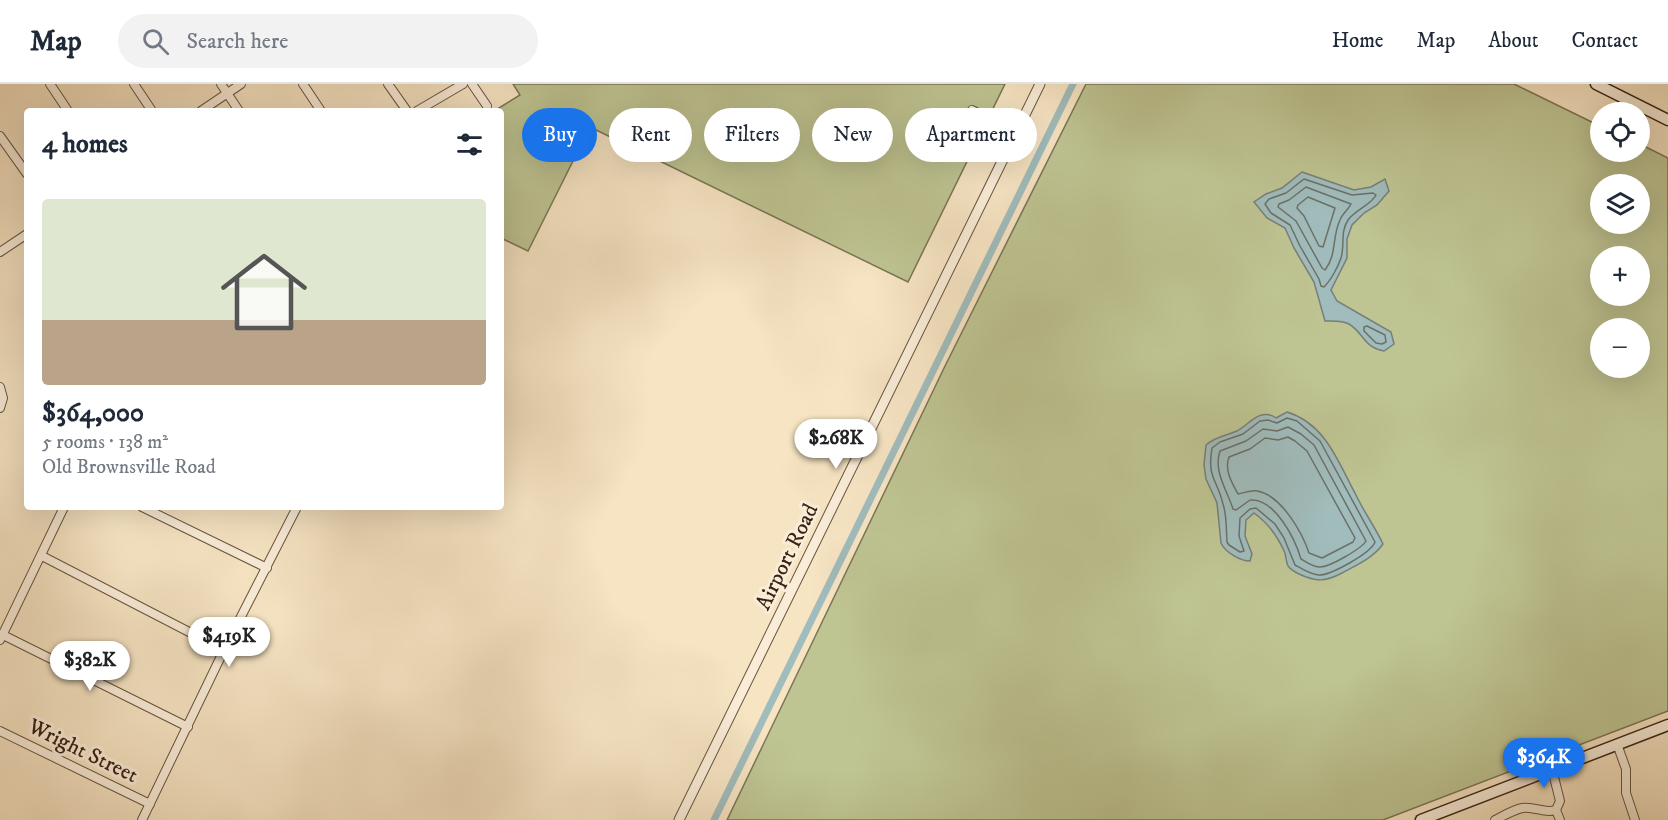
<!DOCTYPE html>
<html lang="en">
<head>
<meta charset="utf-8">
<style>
  :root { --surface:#fff; --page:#f2f2f3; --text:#1f2937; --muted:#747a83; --line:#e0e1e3; --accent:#1a73e8 }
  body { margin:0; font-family:"IM FELL DW Pica",serif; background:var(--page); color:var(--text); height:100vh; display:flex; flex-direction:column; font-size:22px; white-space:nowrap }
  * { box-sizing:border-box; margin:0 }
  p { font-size:20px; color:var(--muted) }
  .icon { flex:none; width:33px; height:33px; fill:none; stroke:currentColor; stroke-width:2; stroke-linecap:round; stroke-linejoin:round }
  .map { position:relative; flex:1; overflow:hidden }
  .drawer { position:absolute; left:24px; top:24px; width:480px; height:402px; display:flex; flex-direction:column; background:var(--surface); border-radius:6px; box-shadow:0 6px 24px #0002 }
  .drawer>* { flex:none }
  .top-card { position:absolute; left:522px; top:24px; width:570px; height:54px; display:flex; gap:12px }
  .buttons { position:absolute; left:1590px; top:18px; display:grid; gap:12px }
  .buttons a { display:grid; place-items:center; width:60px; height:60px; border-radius:50%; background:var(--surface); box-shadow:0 6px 24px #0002; font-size:30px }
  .price { position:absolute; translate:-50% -51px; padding:0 14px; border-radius:21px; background:#fff; color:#222; font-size:20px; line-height:39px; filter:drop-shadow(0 2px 3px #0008) }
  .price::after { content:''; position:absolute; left:50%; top:36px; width:18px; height:14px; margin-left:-9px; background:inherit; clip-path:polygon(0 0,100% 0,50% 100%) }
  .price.active { background:var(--accent); color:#fff }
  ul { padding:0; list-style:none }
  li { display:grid; align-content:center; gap:12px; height:318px; padding:0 18px }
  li+li { border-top:2px solid var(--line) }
  li span { display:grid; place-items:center; height:186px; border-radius:6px; color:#555 }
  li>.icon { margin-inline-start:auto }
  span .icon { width:108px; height:108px; fill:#fffc; stroke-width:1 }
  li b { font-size:26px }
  h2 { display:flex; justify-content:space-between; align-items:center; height:72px; padding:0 18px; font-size:26px }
  .pill { padding:0 21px; border-radius:27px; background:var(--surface); box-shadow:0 6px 24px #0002; font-size:21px; line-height:54px }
  .pill.active { background:var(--accent); color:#fff }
  header { display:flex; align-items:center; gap:36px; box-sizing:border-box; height:84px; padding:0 30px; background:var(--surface); border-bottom:2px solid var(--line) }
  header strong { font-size:28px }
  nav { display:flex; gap:33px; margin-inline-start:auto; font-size:21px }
  .search { width:420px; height:54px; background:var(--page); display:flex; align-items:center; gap:15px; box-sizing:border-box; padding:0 21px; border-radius:33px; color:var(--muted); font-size:22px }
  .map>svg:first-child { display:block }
  .green { fill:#bec492; stroke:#7b7454; stroke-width:1.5; fill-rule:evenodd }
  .water { fill:#a0bcbc; stroke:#767f79; stroke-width:1.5 }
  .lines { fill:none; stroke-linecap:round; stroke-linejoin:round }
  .shore { stroke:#6c7068; stroke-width:1.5 }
  .canal { stroke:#a0bcbc; stroke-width:7 }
  .minor-casing { stroke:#685340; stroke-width:10 }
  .tertiary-casing { stroke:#685340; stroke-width:11 }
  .secondary-casing { stroke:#382315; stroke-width:13 }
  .minor { stroke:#f9edd8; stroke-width:8 }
  .tertiary { stroke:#f9edd8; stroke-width:9 }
  .secondary { stroke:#f9edd8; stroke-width:10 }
  .labels { text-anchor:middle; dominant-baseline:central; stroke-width:6; stroke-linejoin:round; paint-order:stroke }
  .street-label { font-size:22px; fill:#382315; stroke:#f9edd8 }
</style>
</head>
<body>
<header>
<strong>Map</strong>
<div class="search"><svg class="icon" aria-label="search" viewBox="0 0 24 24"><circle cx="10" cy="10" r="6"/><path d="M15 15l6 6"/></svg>Search here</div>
<nav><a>Home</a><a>Map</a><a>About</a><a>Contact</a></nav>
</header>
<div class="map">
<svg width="1668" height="736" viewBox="0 0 1668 736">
  <rect width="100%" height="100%" fill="#f6e4c3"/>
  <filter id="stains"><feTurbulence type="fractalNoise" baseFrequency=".00333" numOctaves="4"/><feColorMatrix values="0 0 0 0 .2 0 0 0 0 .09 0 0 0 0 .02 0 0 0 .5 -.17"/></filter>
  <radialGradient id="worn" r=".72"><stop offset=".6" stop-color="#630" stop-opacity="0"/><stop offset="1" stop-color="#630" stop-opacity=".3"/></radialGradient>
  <g class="green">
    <path d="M513 0H1005L908 198 590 43 528 167 501 154V27H494L520 11Z"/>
    <path d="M1086 0H1514L1600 42V68H1640V60L1668 74V627L1383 736H727L945 282ZM1600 100H1640V140H1600ZM1600 172H1640V212H1600ZM1600 244H1640V284H1600Z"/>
  </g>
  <g class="water">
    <path d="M1302 88 1354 106 1371 103 1385 95 1389 107 1377 121 1364 129 1352 141 1347 155V174L1331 206 1337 217 1391 248 1394 260 1384 267C1363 263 1364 249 1349 240 1342 236 1332 237 1325 237L1314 198 1294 164 1285 144 1267 134 1254 118 1266 110 1282 104Z"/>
    <path d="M1287 328C1326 340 1338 378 1356 411 1364 428 1375 443 1383 460 1373 474 1357 481 1342 489 1325 498 1316 498 1299 490 1295 488 1291 486 1288 482 1286 478 1286 473 1285 469 1278 453 1268 439 1254 429L1246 436 1245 452 1252 470 1250 477C1240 477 1225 468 1221 459L1217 419 1206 395 1204 381 1206 361C1216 352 1226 352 1237 347 1250 340 1260 323 1276 334Z"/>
  </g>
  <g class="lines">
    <g class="shore">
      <path d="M1304 95 1352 111 1373 109 1376 111C1371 121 1355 126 1348 136 1340 148 1345 161 1341 174 1338 183 1331 196 1324 203L1321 202 1319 195 1300 162 1290 141 1271 129 1265 120 1269 115 1286 109Z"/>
      <path d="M1306 103 1351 120C1348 126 1342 130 1340 136 1332 152 1337 171 1325 186L1322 184 1296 137 1278 123 1279 120 1289 116Z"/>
      <path d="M1308 113 1335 124 1323 163 1319 162 1304 132 1297 124 1298 121Z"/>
      <path d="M1364 243 1367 242 1385 251 1386 258 1382 260 1376 259 1364 247Z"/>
      <path d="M1287 334 1297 337 1320 357 1375 458C1371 469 1330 492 1318 491 1310 490 1302 485 1295 481L1284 454 1275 440 1256 424 1250 425 1240 434 1239 452 1244 467 1240 468 1229 461 1227 458C1226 445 1227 432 1223 420 1217 395 1207 394 1212 364L1220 358 1243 350 1260 337 1268 336 1277 339Z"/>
      <path d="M1288 343 1301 350 1314 361 1366 457C1362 464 1329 484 1319 483 1313 483 1306 478 1301 475 1295 455 1275 414 1250 416L1236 426 1233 425C1227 406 1213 387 1220 367L1246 357 1263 345 1277 347Z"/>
      <path d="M1288 353 1295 357 1307 367 1355 454 1353 458 1322 474 1309 469C1302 448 1281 411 1257 407 1251 406 1244 409 1238 410 1232 399 1224 386 1229 373L1250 365 1265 354 1278 356Z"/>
    </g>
    <path class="canal" d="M714 736 1073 0"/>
    <defs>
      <g id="minor">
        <path d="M50 0 68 27"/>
        <path d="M134 0 152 27"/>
        <path d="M221 0 239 27"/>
        <path d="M303 0 321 27"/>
        <path d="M388 0 407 27"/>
        <path d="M472 0 487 22"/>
        <path d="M201 27 241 0"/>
        <path d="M417 27 463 0"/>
        <path d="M0 52 27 90"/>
        <path d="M1008 66 963 44 972 26 1017 48"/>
        <path d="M0 168 27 150"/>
        <path d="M0 303 3 314 0 324"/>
        <path d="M142 423 267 484"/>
        <path d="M42 472 224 566"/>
        <path d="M3 551 188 643"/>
        <path d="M0 556 64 423"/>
        <path d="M0 647 150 720"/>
        <path d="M1617 660 1626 685V709L1635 736"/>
        <path d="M1552 685 1560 717 1556 726 1560 736"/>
        <path d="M142 736 224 566 297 423"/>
        <path d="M1495 736C1503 732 1513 726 1522 724 1535 722 1544 730 1556 726"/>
      </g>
      <path id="tertiary" d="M679 736 1040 0"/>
      <g id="secondary">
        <path d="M1596 0 1668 36"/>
        <path d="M1421 736 1668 641"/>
      </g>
    </defs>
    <use href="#minor" class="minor-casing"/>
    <use href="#tertiary" class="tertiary-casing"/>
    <use href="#secondary" class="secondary-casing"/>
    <use href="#minor" class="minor"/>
    <use href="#tertiary" class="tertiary"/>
    <use href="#secondary" class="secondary"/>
  </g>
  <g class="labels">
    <g class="street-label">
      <text transform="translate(787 473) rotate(-64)">Airport Road</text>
      <text transform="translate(83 667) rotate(26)">Wright Street</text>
    </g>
  </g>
  <rect width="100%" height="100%" filter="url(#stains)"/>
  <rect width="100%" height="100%" fill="url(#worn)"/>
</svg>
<div class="buttons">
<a><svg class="icon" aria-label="locate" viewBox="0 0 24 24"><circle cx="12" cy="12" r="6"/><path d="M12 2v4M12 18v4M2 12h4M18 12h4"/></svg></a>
<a><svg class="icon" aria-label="layers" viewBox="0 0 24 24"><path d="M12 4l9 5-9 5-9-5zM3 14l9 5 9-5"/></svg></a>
<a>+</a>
<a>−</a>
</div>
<b class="price" style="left:836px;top:386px">$268K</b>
<b class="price" style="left:229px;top:584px">$419K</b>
<b class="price" style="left:90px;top:608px">$382K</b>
<b class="price active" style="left:1544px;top:705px">$364K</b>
<div class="top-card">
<a class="pill active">Buy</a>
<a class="pill">Rent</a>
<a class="pill">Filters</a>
<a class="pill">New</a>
<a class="pill">Apartment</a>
</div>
<section class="drawer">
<h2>4 homes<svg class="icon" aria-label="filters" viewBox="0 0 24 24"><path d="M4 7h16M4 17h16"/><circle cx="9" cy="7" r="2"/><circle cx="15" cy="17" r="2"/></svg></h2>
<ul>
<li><span style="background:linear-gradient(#dfe7d0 65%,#b9a48a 0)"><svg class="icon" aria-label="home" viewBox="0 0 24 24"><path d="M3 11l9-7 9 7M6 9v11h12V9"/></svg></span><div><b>$364,000</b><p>5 rooms · 138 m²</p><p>Old Brownsville Road</p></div></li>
</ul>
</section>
</div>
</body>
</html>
